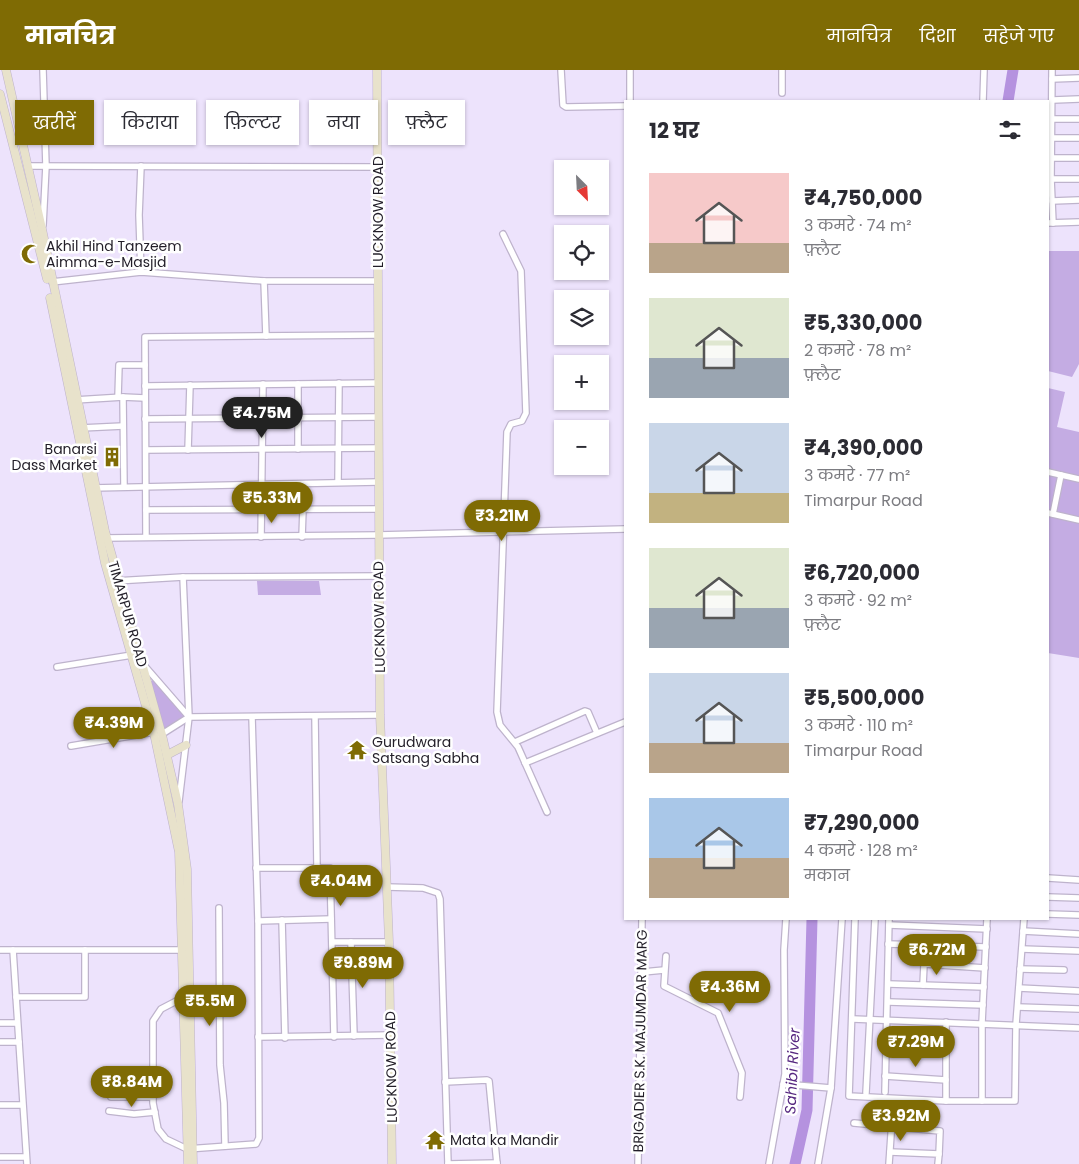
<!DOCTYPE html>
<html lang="hi">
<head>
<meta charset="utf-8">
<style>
  :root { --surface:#fff; --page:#f7f7f7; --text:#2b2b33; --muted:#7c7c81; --accent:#7f6b04 }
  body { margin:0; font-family:Poppins,"Noto Sans Devanagari",sans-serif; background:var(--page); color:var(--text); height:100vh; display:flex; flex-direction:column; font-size:19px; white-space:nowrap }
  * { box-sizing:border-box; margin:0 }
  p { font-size:16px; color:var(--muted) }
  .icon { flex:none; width:28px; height:28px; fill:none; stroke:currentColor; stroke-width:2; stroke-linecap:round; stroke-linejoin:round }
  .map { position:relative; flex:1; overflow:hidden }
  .sheet { position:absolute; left:624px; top:30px; width:425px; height:820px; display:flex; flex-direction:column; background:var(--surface); border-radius:0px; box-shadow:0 1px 4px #0004 }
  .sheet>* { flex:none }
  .top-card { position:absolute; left:15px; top:30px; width:475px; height:45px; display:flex; gap:10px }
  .needle { width:32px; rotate:156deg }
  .fabs { position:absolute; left:554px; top:90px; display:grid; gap:10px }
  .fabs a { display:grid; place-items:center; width:55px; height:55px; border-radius:0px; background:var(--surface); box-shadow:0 1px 4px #0004; font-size:25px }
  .price { position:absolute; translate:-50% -42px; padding:0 11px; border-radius:18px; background:var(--accent); color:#fff; font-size:16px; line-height:32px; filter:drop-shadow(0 1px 2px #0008) }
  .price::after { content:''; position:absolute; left:50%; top:30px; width:15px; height:11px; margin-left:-8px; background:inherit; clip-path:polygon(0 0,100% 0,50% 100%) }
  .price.active { background:#222; color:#fff }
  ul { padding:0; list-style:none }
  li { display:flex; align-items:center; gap:15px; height:125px; padding:0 25px }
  li span { display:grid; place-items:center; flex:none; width:140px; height:100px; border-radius:0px; color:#555 }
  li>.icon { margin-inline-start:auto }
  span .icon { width:60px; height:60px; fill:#fffc; stroke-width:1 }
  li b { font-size:21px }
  h2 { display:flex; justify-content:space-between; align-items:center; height:60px; padding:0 25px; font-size:21px }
  .chip { padding:0 18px; border-radius:0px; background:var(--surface); box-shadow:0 1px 4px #0004; font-size:18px; line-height:45px }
  .chip.active { background:var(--accent); color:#fff }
  header { display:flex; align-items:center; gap:30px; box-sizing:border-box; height:70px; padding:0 25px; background:var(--accent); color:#fff }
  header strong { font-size:24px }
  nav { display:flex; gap:28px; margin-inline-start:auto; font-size:18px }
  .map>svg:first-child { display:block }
  .green { fill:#c4ace3 }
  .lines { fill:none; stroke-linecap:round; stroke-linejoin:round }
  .river { stroke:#b592df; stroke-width:11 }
  .street-casing { stroke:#beb3cc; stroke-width:8 }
  .secondary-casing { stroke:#beb3cc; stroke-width:9 }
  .street { stroke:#fff; stroke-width:5.5 }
  .secondary { stroke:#e8e2cb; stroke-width:8 }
  .labels { text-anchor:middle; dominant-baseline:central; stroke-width:5; stroke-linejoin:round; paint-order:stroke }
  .street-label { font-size:14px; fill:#221e28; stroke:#fff }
  .poi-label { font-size:14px; fill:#221e28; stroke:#fff; text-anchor:start }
  .water-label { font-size:15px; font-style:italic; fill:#572881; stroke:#fff }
</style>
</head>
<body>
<header>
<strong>मानचित्र</strong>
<nav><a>मानचित्र</a><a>दिशा</a><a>सहेजे गए</a></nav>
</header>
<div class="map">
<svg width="1079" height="1094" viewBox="0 0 1079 1094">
  <rect width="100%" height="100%" fill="#ede3fc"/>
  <g class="green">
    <path d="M1048 181H1079V294L1072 307 1048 301Z"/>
    <path d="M1048 318 1065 322 1057 357 1079 362V588L1048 583Z"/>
    <path d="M257 511H319L321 525H258Z"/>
    <path d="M154 610 185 646 164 659 151 611Z"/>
  </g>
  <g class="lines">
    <g class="river">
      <path d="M1008 31 1013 0"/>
      <path d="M795 1094 807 1040 812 849"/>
    </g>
    <defs>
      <g id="street">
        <path d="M561 0 563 35 566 37 625 36"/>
        <path d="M630 0V31"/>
        <path d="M782 0V23"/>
        <path d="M1052 0 1051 109 1053 153"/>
        <path d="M1052 9 1079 8"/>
        <path d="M1053 30 1079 29"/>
        <path d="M983 31 984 0"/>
        <path d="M1052 49H1079"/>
        <path d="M1051 68H1079"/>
        <path d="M1051 88H1079"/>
        <path d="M28 96 378 97"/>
        <path d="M141 96 139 145 141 202"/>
        <path d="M1051 109H1079"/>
        <path d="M1052 131 1079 130"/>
        <path d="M1048 153 1079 152"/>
        <path d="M43 155 46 96 43 0"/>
        <path d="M503 164 521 201 526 343 522 351 511 354 507 362 497 642 500 655 518 677 547 742"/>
        <path d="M264 211 266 266"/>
        <path d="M52 212 141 202 264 211H378"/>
        <path d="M145 316 378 313"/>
        <path d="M118 327 119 295H145"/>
        <path d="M123 327 124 417"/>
        <path d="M75 330 123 327 145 328"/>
        <path d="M145 349 378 347"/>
        <path d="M81 358 123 356"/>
        <path d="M298 379V314"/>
        <path d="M146 380 378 378"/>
        <path d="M188 380 190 315"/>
        <path d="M1048 402 1079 409"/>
        <path d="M338 412 339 313"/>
        <path d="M92 418 378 412"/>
        <path d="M146 440 378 439"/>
        <path d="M1048 443 1079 450"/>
        <path d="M1053 444 1061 405"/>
        <path d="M146 467 145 267 378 265"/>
        <path d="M261 467 263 314"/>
        <path d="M302 467 303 439"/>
        <path d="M105 468 378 465 625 459"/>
        <path d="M115 511 183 507 378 506"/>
        <path d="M143 594 189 647 380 645"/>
        <path d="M57 597 132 585"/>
        <path d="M315 646 317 797"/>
        <path d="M159 666 189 647"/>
        <path d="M515 672 585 641 588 642 597 663"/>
        <path d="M71 676 154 662"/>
        <path d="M525 693 625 652"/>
        <path d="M179 731 189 647 183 507"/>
        <path d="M256 798H330L334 967"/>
        <path d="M1048 808 1079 810"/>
        <path d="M387 817 423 818 438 823 440 829 448 1094"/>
        <path d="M1048 827 1079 828"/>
        <path d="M219 838 220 995 224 1033 225 1076"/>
        <path d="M1048 844 1079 845"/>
        <path d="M855 849 849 1026 946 1031H1015L1016 954 1024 849"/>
        <path d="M282 850 285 968"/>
        <path d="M258 851 331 849"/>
        <path d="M889 855 987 859"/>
        <path d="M1023 861 1079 864"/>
        <path d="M332 872H389"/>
        <path d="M351 872 354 966"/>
        <path d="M888 874 986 877"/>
        <path d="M1022 879 1079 881"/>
        <path d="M0 880H184"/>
        <path d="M13 880 27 1094"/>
        <path d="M666 886 664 916 718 943 742 1003 740 1027"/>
        <path d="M924 894 985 898"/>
        <path d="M1020 899 1064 900"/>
        <path d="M643 902 664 900"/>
        <path d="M889 914 984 917"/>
        <path d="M923 915 925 874"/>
        <path d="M1019 918 1079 921"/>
        <path d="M186 926 161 939 153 951V1033L158 1059 166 1069 187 1079 256 1074 259 1068 258 851 252 647"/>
        <path d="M16 927H85V880"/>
        <path d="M889 932 983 935"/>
        <path d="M1018 937 1079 939"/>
        <path d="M853 949 1079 958"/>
        <path d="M0 953H17"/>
        <path d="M258 967 390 965"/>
        <path d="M0 972H19"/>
        <path d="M885 1006 946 1010"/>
        <path d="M445 1012 487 1010 489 1011 497 1094"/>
        <path d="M783 1014 831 1018"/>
        <path d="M885 1022 889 849"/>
        <path d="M866 1023 875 849"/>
        <path d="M111 1027H153"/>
        <path d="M946 1031V952"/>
        <path d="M982 1031V953L987 849"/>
        <path d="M0 1035H22"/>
        <path d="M109 1041 134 1044 155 1042"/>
        <path d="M854 1053 940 1061 939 1084"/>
        <path d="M890 1082 939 1084 938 1094"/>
        <path d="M0 1087H26"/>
        <path d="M448 1094 497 1093"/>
        <path d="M638 1094 642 849"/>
        <path d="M769 1094 785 1004 784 880 786 849"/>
        <path d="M818 1094 831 1018 842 849"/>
        <path d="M889 1094 892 1050"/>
      </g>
      <g id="secondary">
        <path d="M6 0 42 159 105 461 162 665 178 734 187 799 193 1094"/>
        <path d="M377 0 380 645 389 872 392 1094"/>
        <path d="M0 24 47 209"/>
        <path d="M50 228 105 493 155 668 179 782 188 1094"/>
        <path d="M167 685 186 675"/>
      </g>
    </defs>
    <use href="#street" class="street-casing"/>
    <use href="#secondary" class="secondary-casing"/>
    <use href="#street" class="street"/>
    <use href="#secondary" class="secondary"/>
  </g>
  <defs>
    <symbol id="mosque-bare" viewBox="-9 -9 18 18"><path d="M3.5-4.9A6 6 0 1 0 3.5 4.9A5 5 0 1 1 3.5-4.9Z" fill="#7f6b04" stroke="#fff" stroke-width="2.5" paint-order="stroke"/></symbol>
    <symbol id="building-bare" viewBox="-9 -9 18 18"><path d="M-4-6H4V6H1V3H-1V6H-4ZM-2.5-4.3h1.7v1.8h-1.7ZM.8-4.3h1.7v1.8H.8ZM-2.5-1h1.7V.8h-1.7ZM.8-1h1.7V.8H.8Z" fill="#7f6b04" stroke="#fff" stroke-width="2.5" paint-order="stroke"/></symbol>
    <symbol id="temple-bare" viewBox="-9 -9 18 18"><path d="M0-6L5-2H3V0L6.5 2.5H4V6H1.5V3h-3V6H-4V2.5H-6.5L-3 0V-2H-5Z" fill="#7f6b04" stroke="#fff" stroke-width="2.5" paint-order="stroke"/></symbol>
  </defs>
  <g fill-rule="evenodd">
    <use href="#mosque-bare" x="17" y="170" width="28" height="28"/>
    <use href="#building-bare" x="98" y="373" width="28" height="28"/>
    <use href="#temple-bare" x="343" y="666" width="28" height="28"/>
    <use href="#temple-bare" x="421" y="1056" width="28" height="28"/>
  </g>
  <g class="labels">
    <g class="street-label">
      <text transform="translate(378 142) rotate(-90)">LUCKNOW ROAD</text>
      <text transform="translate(128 544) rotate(74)">TIMARPUR ROAD</text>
      <text transform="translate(379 547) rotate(-91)">LUCKNOW ROAD</text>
      <text transform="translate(640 971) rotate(-89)">BRIGADIER S.K. MAJUMDAR MARG</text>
      <text transform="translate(391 997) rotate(-91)">LUCKNOW ROAD</text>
    </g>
    <g class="poi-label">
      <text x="46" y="176">Akhil Hind Tanzeem<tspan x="46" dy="16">Aimma-e-Masjid</tspan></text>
      <text x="97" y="379" text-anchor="end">Banarsi<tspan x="97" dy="16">Dass Market</tspan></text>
      <text x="372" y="672">Gurudwara<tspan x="372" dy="16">Satsang Sabha</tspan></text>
      <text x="450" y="1070">Mata ka Mandir</text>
    </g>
    <g class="water-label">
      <text transform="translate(792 1001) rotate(-87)">Sahibi River</text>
    </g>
  </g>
</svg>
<div class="fabs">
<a><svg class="needle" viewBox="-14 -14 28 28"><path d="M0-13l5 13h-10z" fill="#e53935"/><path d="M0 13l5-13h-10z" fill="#7c7c81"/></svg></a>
<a><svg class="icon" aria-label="locate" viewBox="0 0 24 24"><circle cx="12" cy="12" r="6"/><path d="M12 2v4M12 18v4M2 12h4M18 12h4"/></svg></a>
<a><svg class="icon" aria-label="layers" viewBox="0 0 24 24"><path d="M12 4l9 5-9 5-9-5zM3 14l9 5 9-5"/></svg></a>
<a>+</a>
<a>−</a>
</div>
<b class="price active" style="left:262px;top:369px">₹4.75M</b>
<b class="price" style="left:272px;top:454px">₹5.33M</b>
<b class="price" style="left:502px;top:472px">₹3.21M</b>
<b class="price" style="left:114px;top:679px">₹4.39M</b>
<b class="price" style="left:341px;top:837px">₹4.04M</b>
<b class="price" style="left:937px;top:906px">₹6.72M</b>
<b class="price" style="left:363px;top:919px">₹9.89M</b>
<b class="price" style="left:730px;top:943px">₹4.36M</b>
<b class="price" style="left:210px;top:957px">₹5.5M</b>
<b class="price" style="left:916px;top:998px">₹7.29M</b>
<b class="price" style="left:132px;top:1038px">₹8.84M</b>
<b class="price" style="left:901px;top:1072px">₹3.92M</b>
<div class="top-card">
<a class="chip active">खरीदें</a>
<a class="chip">किराया</a>
<a class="chip">फ़िल्टर</a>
<a class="chip">नया</a>
<a class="chip">फ़्लैट</a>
</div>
<section class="sheet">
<h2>12 घर<svg class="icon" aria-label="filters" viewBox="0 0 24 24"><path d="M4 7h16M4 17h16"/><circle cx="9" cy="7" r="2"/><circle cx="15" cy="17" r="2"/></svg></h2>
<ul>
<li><span style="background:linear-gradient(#f6c9c9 70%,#b9a48a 0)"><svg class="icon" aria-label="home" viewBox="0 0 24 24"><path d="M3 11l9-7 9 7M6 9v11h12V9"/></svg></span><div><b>₹4,750,000</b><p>3 कमरे · 74 m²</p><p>फ़्लैट</p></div></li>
<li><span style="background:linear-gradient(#dfe7d0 60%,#9aa5b1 0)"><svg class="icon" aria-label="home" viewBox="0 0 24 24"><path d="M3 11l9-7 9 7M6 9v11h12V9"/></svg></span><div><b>₹5,330,000</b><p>2 कमरे · 78 m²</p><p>फ़्लैट</p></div></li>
<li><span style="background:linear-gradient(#c9d6e8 70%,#c2b280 0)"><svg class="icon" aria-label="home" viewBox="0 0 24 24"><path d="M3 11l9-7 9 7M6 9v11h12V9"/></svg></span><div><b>₹4,390,000</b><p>3 कमरे · 77 m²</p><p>Timarpur Road</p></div></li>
<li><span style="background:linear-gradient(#dfe7d0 60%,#9aa5b1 0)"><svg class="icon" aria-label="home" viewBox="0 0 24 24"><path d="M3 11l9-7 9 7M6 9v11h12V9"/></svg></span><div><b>₹6,720,000</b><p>3 कमरे · 92 m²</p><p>फ़्लैट</p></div></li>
<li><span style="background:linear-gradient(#c9d6e8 70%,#b9a48a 0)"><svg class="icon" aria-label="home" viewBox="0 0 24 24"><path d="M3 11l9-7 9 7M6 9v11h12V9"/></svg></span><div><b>₹5,500,000</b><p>3 कमरे · 110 m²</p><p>Timarpur Road</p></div></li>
<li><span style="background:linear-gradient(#a9c7e8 60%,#b9a48a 0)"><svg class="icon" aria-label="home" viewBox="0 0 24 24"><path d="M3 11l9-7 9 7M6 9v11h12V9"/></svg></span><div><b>₹7,290,000</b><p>4 कमरे · 128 m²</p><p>मकान</p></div></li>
</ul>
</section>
</div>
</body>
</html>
